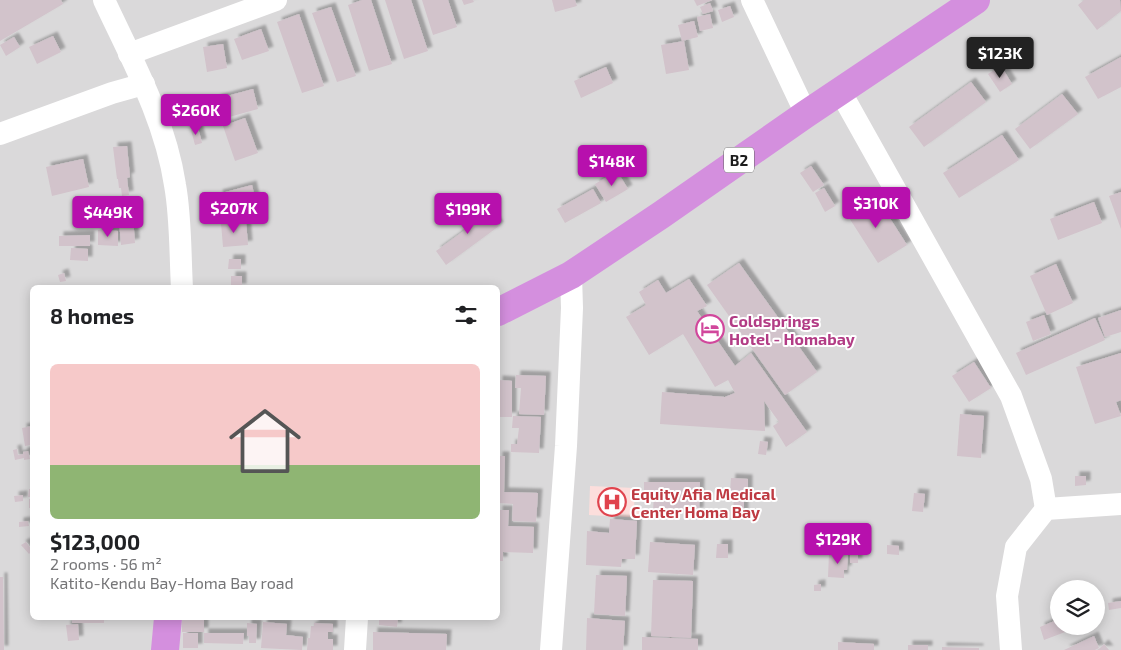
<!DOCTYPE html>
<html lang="en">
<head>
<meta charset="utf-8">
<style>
  :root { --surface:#fff; --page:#f6f6f6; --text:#202124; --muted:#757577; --line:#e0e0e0; --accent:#b710ad }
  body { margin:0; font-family:"Exo 2",sans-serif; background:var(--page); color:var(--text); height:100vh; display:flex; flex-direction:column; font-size:19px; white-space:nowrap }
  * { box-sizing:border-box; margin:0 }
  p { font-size:16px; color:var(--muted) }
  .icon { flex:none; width:28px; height:28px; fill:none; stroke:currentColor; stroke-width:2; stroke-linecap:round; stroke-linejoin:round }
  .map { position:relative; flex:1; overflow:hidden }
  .side { position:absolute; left:30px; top:285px; width:470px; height:335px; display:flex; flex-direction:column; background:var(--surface); border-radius:8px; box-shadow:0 2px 12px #0003 }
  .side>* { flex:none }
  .fabs { position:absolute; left:1050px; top:580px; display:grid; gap:10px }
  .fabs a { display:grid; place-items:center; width:55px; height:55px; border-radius:50%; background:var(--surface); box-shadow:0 2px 12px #0003; font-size:25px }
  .price { position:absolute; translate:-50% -42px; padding:0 11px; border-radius:5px; background:var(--accent); color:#fff; font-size:16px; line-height:32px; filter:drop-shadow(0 1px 2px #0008) }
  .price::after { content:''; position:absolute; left:50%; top:30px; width:15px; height:11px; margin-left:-8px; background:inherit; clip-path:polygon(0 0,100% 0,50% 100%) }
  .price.on { background:#222; color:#fff }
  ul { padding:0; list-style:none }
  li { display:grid; align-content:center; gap:10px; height:265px; padding:0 20px }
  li+li { border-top:1px solid var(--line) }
  li span { display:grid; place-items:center; height:155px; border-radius:8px; color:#555 }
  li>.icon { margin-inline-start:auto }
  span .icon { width:90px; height:90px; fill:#fffc; stroke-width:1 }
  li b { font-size:21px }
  h2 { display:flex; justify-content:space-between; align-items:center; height:60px; padding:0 20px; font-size:21px }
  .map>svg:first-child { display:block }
  .residential { fill:#dad9da; fill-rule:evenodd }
  .education { fill:#fcdedc }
  .building { fill:#d2c3cb; filter:url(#shadow) }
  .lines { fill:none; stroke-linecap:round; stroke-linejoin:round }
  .minor { stroke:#fff; stroke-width:22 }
  .highway { stroke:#d48fde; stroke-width:28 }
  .labels { text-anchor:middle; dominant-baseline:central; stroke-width:4; stroke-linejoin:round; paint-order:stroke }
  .shield { fill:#fff; stroke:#606060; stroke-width:1 }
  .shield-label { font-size:15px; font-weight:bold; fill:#1c1c1c }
  .hotel-label { font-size:16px; font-weight:bold; fill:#b23c85; stroke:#fff; text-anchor:start }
  .health-label { font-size:16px; font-weight:bold; fill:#be3a42; stroke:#fff; text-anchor:start }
</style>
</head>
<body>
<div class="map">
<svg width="1121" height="650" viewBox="0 0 1121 650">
  <defs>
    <filter id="shadow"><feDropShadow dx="4.5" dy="-4.5" stdDeviation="1" flood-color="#0004"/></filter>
  </defs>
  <rect width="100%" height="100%" fill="#ece2e5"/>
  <path class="residential" d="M0 0H1121V650H0ZM32 288H498V618H32ZM1059 589H1096V626H1059Z"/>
  <path class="education" d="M590 486 635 488 634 509H643L642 518 589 515Z"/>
  <g class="building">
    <path d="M0 0H61L63 4 0 41Z"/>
    <path d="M362 0H371L392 64 369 71 348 5Z"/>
    <path d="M385 0H411L428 51 404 59Z"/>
    <path d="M422 0H448L457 27 433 35Z"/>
    <path d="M462 0H473L474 2 464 5Z"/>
    <path d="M552 0H575L577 6 555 12Z"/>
    <path d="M694 0H712L697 6Z"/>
    <path d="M1084 0H1120L1121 11 1097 30 1078 5Z"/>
    <path d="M710 3 713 11 703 14 700 7Z"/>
    <path d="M730 6 734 17 722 22 718 10Z"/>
    <path d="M331 7 356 76 337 82 312 13Z"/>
    <path d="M299 14 324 86 302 93 277 22Z"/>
    <path d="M710 14 713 28 700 31 697 17Z"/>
    <path d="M694 21 698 37 682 41 678 25Z"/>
    <path d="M261 29 269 51 242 60 234 39Z"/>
    <path d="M53 36 61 52 37 64 29 47Z"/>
    <path d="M14 37 20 47 6 56 0 45Z"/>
    <path d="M684 41 689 70 666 74 661 45Z"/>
    <path d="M223 44 227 68 207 72 203 47Z"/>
    <path d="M1121 57V87L1098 99 1085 77Z"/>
    <path d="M1001 66 1012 84 1000 92 988 74Z"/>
    <path d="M606 67 613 83 581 98 574 81Z"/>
    <path d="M971 82 986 102 924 147 909 127Z"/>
    <path d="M253 89 258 109 222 119 216 99Z"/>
    <path d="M1062 94 1078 114 1030 149 1015 129Z"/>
    <path d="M245 118 258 153 235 161 223 126Z"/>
    <path d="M198 128 202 143 195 145 191 130Z"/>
    <path d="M1002 135 1019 160 959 198 943 173Z"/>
    <path d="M127 146 130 177 127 178 129 195 122 196 121 188H119L118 179H117L113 147Z"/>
    <path d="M83 159 89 187 52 196 46 167Z"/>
    <path d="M811 166 824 185 813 192 800 173Z"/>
    <path d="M617 171 628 189 606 202 595 184Z"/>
    <path d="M252 185 259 216 241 221 239 211 223 215 218 194Z"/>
    <path d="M824 188 835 206 825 212 815 193Z"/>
    <path d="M593 189 601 203 565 223 557 209Z"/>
    <path d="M1121 192V229L1109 196Z"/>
    <path d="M875 195 907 245 878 263 846 213Z"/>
    <path d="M1094 202 1102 223 1058 240 1050 219Z"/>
    <path d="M132 205 135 243 121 245 118 207Z"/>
    <path d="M470 210 477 219 488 211 499 226 446 265 436 251 465 230 458 219Z"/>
    <path d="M246 221 248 245 223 247 221 223Z"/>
    <path d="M98 230 118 231V246L98 245Z"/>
    <path d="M90 235V246H59V236Z"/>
    <path d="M71 248 88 249V261L70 260Z"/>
    <path d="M229 259H241V269H228Z"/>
    <path d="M739 263 817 372 785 395 707 285Z"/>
    <path d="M1056 264 1073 303 1047 315 1030 276Z"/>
    <path d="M64 273 66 281 60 282 58 275Z"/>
    <rect x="231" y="276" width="11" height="12"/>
    <path d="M689 279 707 306 697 311 735 366 751 353 807 432 786 447 773 426 779 422 764 401 765 431 660 424 662 392 725 397 735 393 728 380 715 387 683 334 649 355 626 317 646 305 639 292 658 280 666 293Z"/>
    <path d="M1121 310V332L1105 337 1098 318Z"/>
    <path d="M1044 315 1051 334 1033 341 1026 322Z"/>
    <path d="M1095 318 1105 340 1026 375 1016 353Z"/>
    <path d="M1121 353V400L1116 402 1121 416 1095 424 1076 367Z"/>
    <path d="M974 362 991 388 969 402 952 376Z"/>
    <path d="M516 375 546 376 544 415 519 414 521 388H515Z"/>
    <path d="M498 380 512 381V417H498Z"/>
    <path d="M960 414 984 416 981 458 957 456Z"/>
    <path d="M513 416 541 417 539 453 511 452V444H517L519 428H512Z"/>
    <path d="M32 426V453H30L31 445 25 446 22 428Z"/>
    <path d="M760 441 768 442 766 455 758 454Z"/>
    <path d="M17 449 18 455 23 454V452L28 451 30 459 24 460V458L15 460 13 450Z"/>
    <path d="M498 456H505L504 492 538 493 536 522 512 521 513 504 498 503Z"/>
    <path d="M1075 476H1086V485L1075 486Z"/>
    <path d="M731 478 748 479V493H744V514H733L734 493 730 492Z"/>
    <path d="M644 482H700L699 512H653L654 493H644Z"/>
    <path d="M29 489H32V497H28Z"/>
    <path d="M914 493 925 494 923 512 912 511Z"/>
    <path d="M23 495V501L15 502 14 496Z"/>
    <rect x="29" y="499" width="3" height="9"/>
    <path d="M498 510H509L508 526 534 527 533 553 503 552V561H498Z"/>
    <path d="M610 519 637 521 635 559H622L621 567 586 565 587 531 609 533Z"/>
    <path d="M28 521 29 526 19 527V522Z"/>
    <path d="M26 542 32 550V551L29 554 21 545Z"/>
    <path d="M650 542 695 545 693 575 648 572Z"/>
    <path d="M717 544H728V558H716Z"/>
    <path d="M887 545 899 546V555L887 554Z"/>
    <rect x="850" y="552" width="8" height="11"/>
    <path d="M829 553 848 554 847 570H844V578L828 577Z"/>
    <path d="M596 575 627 576 625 616 594 614Z"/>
    <path d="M0 577H3L4 650H0Z"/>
    <path d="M653 580 693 581 691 638 651 636Z"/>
    <path d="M821 584V591H814V585Z"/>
    <path d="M1121 601V608L1109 610 1108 603Z"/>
    <rect x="72" y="618" width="32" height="5"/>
    <rect x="182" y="618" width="22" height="14"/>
    <path d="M322 618H335V620L322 619Z"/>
    <path d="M379 618H398L397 627 379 625Z"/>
    <path d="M587 618 625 621 623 650H586Z"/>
    <path d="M1059 619V626H1072L1073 629 1044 640 1040 627Z"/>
    <path d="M263 622 287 624 286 635 303 637 302 650 261 648Z"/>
    <path d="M247 623 257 624 256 643H249V636H247Z"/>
    <path d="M314 623 333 624V632H328V639H333V650H307L308 638H310L311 626H314Z"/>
    <path d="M78 624 79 640 68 641 66 625Z"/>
    <path d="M373 632 447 634 446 650H373Z"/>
    <rect x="183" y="633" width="15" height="15"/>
    <path d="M204 633H244L243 644 204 643Z"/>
    <path d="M1094 636 1099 648 1095 650H1064Z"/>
    <path d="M642 637 698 639V650H642Z"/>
    <path d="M838 642 874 644V650H838Z"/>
    <path d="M1104 644 1109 650H1097L1100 648Z"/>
    <rect x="908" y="645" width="20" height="5"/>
    <path d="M942 647 979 648V650H942Z"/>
  </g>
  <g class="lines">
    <g class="minor">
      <path d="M104 0C132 60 165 119 175 185 181 218 180 253 182 288"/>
      <path d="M752 0 806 114"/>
      <path d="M129 54 276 0"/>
      <path d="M840 91 1011 396 1041 479 1046 509"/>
      <path d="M0 134 112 93 144 84"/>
      <path d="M355 650 357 618"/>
      <path d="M551 650 566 446 572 308 571 275"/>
      <path d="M1011 650 1007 596 1016 547 1046 509 1121 504"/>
    </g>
    <g class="highway">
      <path d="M498 312 571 275 661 215 806 114 976 0"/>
      <path d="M165 650 168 618"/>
    </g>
  </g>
  <defs>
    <symbol id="hotel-ring" viewBox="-11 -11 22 22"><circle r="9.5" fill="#fff" stroke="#d1479c" stroke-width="1.5"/><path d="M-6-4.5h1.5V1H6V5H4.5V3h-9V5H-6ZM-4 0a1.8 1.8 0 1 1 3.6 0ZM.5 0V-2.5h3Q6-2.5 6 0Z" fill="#d1479c"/></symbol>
    <symbol id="hospital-ring" viewBox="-11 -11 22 22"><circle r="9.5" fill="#fff" stroke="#e0444e" stroke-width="1.5"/><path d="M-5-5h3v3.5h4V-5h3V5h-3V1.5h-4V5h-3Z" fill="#e0444e"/></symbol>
  </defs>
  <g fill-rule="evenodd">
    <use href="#hotel-ring" x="694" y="313" width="32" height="32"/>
    <use href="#hospital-ring" x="596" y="486" width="32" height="32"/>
  </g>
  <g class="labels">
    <rect class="shield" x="724" y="147.5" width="30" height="25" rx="4"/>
    <g class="shield-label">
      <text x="739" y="160">B2</text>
    </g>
    <g class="hotel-label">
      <text x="729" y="320">Coldsprings<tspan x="729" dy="18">Hotel - Homabay</tspan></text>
    </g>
    <g class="health-label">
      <text x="631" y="493">Equity Afia Medical<tspan x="631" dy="18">Center Homa Bay</tspan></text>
    </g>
  </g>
</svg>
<div class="fabs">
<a><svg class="icon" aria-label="layers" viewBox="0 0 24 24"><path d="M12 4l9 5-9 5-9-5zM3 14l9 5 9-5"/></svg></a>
</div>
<b class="price on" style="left:1000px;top:79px">$123K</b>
<b class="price" style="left:196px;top:136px">$260K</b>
<b class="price" style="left:612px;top:187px">$148K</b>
<b class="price" style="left:876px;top:229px">$310K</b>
<b class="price" style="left:234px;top:234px">$207K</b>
<b class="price" style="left:468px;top:235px">$199K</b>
<b class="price" style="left:108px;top:238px">$449K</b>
<b class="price" style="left:838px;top:565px">$129K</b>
<section class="side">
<h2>8 homes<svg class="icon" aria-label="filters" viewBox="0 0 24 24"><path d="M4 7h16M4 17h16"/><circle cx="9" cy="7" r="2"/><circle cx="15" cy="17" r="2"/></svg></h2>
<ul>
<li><span style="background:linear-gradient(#f6c9c9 65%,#8fb573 0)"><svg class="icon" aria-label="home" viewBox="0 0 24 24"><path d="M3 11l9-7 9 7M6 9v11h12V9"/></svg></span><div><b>$123,000</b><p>2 rooms · 56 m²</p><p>Katito-Kendu Bay-Homa Bay road</p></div></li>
</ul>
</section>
</div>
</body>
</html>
